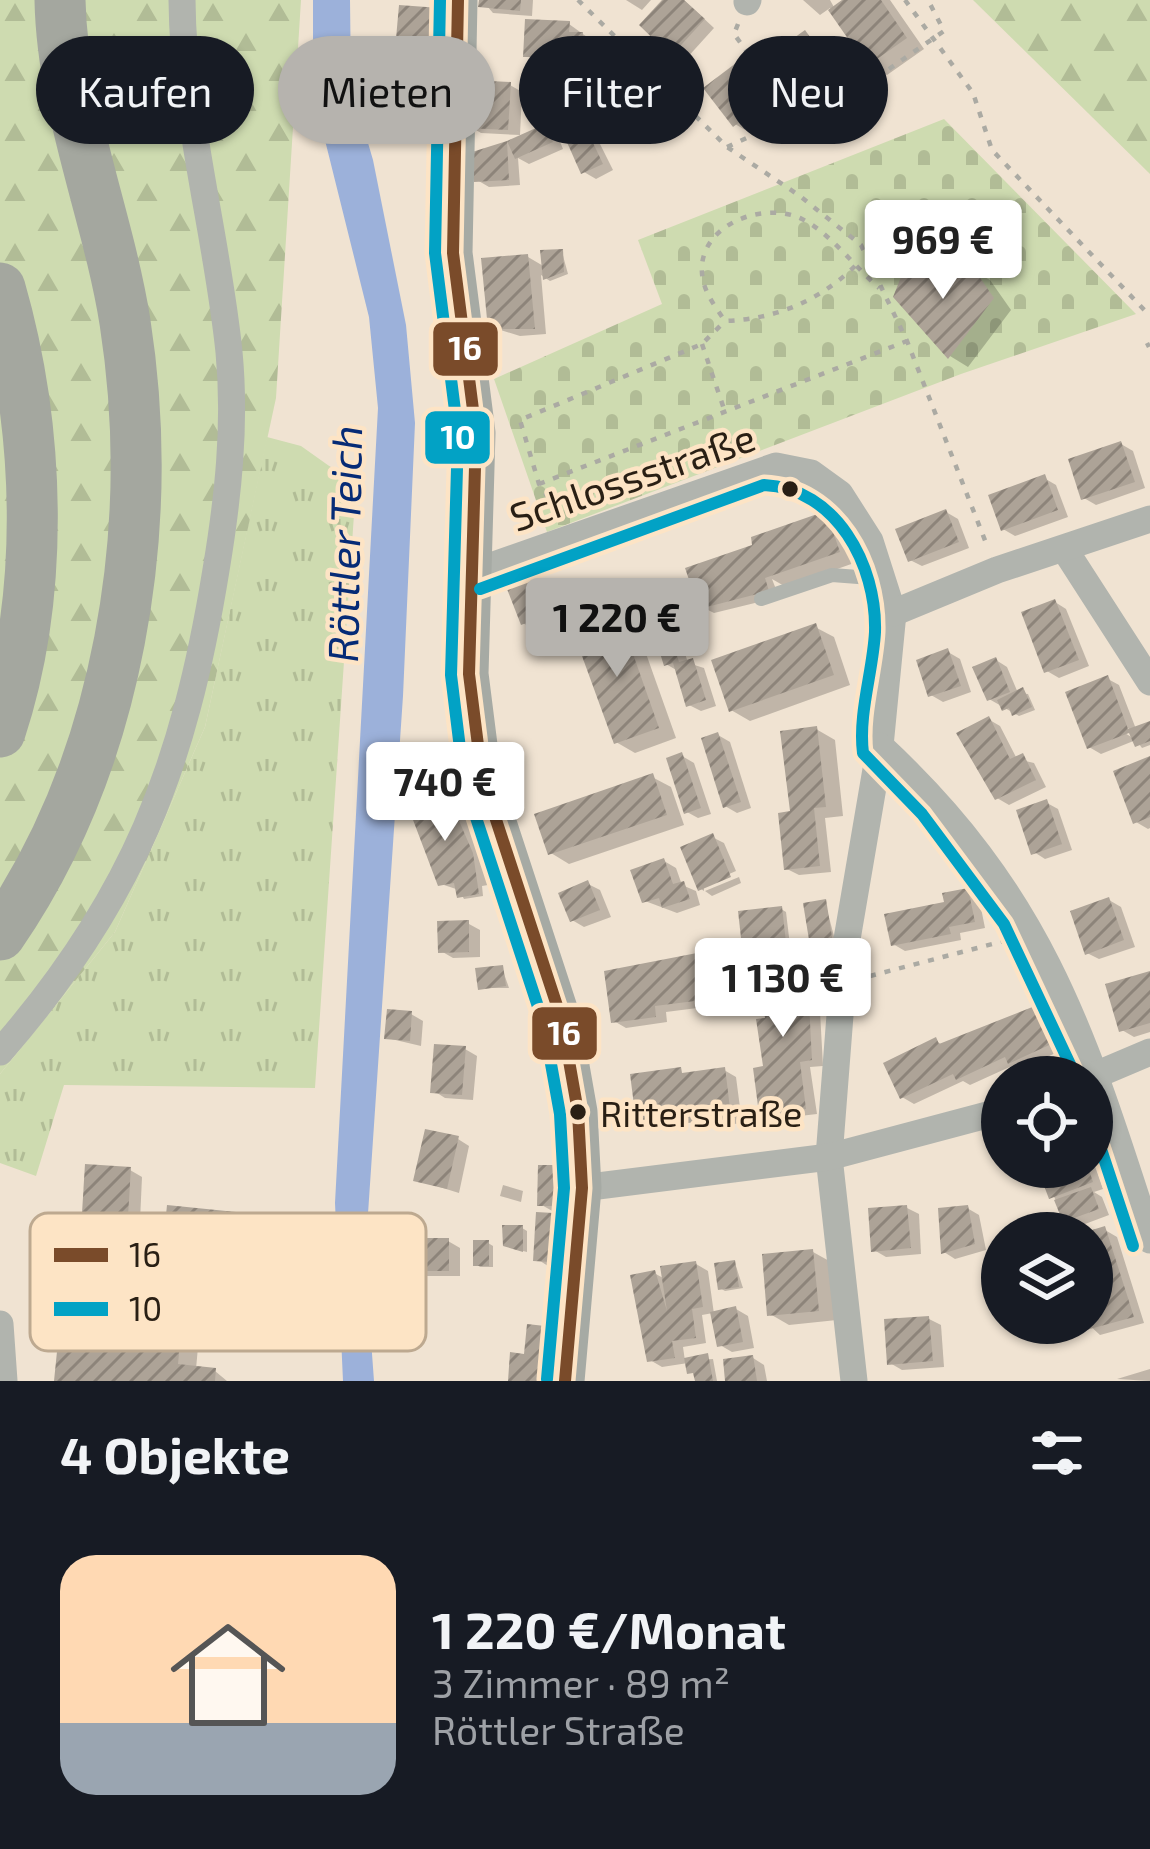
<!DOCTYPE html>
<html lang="de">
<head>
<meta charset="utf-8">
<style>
  :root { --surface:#171b24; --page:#20242c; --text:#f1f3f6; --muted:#9ea1a6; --line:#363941; --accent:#b6b3ae }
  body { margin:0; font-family:"Exo 2",sans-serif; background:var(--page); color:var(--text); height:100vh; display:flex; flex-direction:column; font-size:45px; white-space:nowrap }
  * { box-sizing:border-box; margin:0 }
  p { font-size:39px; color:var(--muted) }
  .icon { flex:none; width:66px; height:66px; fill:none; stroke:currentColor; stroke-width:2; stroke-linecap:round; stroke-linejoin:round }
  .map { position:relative; height:1381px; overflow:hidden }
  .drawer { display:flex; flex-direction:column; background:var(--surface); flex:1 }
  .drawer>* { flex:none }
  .top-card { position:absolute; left:36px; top:36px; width:1080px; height:108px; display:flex; gap:24px }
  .tools { position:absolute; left:981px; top:1056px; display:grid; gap:24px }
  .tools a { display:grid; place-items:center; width:132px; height:132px; border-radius:50%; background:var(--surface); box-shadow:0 3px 9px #0004; font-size:60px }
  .price { position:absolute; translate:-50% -102px; padding:0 27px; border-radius:12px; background:#fff; color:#222; font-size:39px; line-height:78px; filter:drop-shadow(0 3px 6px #0008) }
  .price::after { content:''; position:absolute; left:50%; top:72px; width:36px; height:27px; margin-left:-18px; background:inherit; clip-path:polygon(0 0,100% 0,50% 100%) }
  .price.on { background:var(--accent); color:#111 }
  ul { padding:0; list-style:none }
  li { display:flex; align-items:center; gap:36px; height:300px; padding:0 60px }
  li+li { border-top:3px solid var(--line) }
  li span { display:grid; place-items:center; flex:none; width:336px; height:240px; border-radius:36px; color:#555 }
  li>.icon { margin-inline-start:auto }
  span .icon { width:144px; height:144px; fill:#fffc; stroke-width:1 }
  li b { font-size:51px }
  h2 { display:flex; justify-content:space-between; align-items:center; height:144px; padding:0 60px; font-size:51px }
  .chip { padding:0 42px; border-radius:54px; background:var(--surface); box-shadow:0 3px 9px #0004; font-size:42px; line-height:108px }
  .chip.on { background:var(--accent); color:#111 }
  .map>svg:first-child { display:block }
  .grass { fill:url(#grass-tufts) }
  .forest { fill:url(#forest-firs) }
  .cemetery { fill:url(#cemetery-stones) }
  .water { fill:#9cb1da }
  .shadow { fill:#0003; fill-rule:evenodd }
  .building { fill:url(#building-hatch) }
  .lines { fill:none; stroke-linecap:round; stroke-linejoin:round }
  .path { stroke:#abaaa3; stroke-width:4.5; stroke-dasharray:6 9; stroke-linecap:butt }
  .lane { stroke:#b1b4ae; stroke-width:14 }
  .street { stroke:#b1b4ae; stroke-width:27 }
  .secondary { stroke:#a6aaa4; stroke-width:39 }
  .highway { stroke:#a4a79f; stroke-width:51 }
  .bus-1-casing { stroke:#fde4c5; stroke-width:21 }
  .bus-2-casing { stroke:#fde4c5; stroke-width:21 }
  .bus-1 { stroke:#7a4b2a; stroke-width:12 }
  .bus-2 { stroke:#02a2c5; stroke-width:12 }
  .bus-dot { fill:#291f14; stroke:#fde4c5; stroke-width:4.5 }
  .labels { text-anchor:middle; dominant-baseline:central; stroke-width:9; stroke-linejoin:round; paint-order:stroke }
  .bus-label { font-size:36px; fill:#291f14; stroke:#fde4c5; text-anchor:start }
  .street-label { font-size:39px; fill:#291f14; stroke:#fde4c5 }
  .water-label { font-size:42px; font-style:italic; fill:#062b76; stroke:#fde4c5 }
  .key { fill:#fde4c5; stroke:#bda990; stroke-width:3 }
  .key-label { font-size:33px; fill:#291f14 }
  .line-badge { stroke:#fde4c5; stroke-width:4.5 }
  .badge-label { font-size:33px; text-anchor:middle; font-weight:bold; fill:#fff }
</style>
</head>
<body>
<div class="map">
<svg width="1150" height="1381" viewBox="0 0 1150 1381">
  <defs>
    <pattern id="grass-tufts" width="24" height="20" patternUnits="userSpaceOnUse" patternTransform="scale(3)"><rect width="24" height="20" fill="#cedbb0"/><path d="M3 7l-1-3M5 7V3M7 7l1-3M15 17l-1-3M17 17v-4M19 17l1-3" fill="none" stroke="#b1bc96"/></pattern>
    <pattern id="forest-firs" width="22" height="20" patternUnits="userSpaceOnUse" patternTransform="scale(3)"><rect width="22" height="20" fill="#cedbb0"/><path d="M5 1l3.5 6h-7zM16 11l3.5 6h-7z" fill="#b1bc96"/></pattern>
    <pattern id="cemetery-stones" width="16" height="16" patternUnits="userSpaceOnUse" patternTransform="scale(3)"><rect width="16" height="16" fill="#cedbb0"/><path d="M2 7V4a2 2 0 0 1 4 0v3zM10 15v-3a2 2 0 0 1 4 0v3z" fill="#b1bc96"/></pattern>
    <pattern id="building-hatch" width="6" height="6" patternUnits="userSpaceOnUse" patternTransform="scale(3)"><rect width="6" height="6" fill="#ada397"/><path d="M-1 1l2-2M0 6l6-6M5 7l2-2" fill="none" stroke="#8d847a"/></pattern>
  </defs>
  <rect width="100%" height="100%" fill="#f0e3d2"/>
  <path class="grass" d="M267 437 301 446 356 485 315 1088 64 1085 36 1176 0 1163V1074L115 932 205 727Z"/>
  <g class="forest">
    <path d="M0 0H301L276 398 205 727 115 932 0 1074Z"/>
    <path d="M973 0H1150V174Z"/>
  </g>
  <path class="cemetery" d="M944 119 1136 314 961 374 547 532 494 379 662 304 638 240Z"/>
  <path class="water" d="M313 0H350L351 85 373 160 406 325 415 423 403 696 365 1258 374 1381H343L335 1203 378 408 369 317 313 92Z"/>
  <g class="shadow">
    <path d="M482 0H533L532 16 493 13Z"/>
    <path d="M626 0H651L642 10Z"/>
    <path d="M666 0H684L714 28 685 60 673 53Z"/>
    <path d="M803 0H830L835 9 848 0H890L924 49 887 75 869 64 830 8 820 15Z"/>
    <path d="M439 11 448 58 410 55 398 48Z"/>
    <path d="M569 24 594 42 591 80 562 78 526 55Z"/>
    <path d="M805 34 817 41 844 78 808 103 797 96Z"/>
    <path d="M740 63 779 106 747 131 735 124Z"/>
    <path d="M436 76 447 83 446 115 409 113 397 106Z"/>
    <path d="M582 83 594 90 603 111 560 129 548 122Z"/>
    <path d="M510 85 522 92 520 135 481 133 469 126Z"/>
    <path d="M545 127 557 134 563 149 529 164 518 158 520 185 489 187 477 180 475 154Z"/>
    <path d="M587 133 598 140 613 170 596 179 584 172Z"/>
    <path d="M562 252 568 274 550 281 541 275 546 334 520 336 491 327 528 257 545 267Z"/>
    <path d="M937 262 958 276 972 270 990 280 1011 310 968 367 950 356 896 297Z"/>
    <path d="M1121 444 1133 451 1145 488 1096 505 1084 498Z"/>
    <path d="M1044 478 1056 485 1068 517 1015 536 1003 529Z"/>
    <path d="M946 512 958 519 969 548 922 566 910 560Z"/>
    <path d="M826 514 845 525 857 562 786 587 772 579 779 597 714 613 702 607 752 548Z"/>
    <path d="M540 579 552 586 564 619 535 630 523 623Z"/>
    <path d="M600 585 610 604 577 610Z"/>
    <path d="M1055 602 1066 609 1089 666 1059 678 1047 671Z"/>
    <path d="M661 607 673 614 688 663 704 668 716 706 701 711 689 705 678 671 666 664Z"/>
    <path d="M619 621 638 631 676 738 635 753 616 742Z"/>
    <path d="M815 627 834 637 850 685 750 721 731 710Z"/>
    <path d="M948 652 960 659 971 692 943 702 931 695Z"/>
    <path d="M996 660 1007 667 1018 693 1028 694 1035 710 1019 716 989 699Z"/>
    <path d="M1108 679 1119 685 1136 729 1150 724V745L1142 748 1136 740 1101 754 1089 747ZM1118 723 1133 731V738L1115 727Z"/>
    <path d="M988 719 1000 726 1017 759 1034 763 1046 787 1009 805 997 798Z"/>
    <path d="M816 729 835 740 843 816 825 818 831 872 799 875 787 869 793 814Z"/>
    <path d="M718 735 730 742 751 808 737 813 725 806Z"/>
    <path d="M462 749 480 782 456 787 445 781Z"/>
    <path d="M682 756 694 763 711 814 698 818 687 812Z"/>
    <path d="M1150 759V828L1148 829 1136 822Z"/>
    <path d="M652 777 671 787 684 825 569 864 551 853Z"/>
    <path d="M446 794 458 801 473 828 488 885 482 886 483 896 464 899 459 890 441 884Z"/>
    <path d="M1047 803 1058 809 1072 850 1045 859 1034 852Z"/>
    <path d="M712 837 724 843 736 871 704 885V891L701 889Z"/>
    <path d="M664 861 676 868 682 885 696 891 700 905 677 913 645 901Z"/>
    <path d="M739 877 741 883 712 896 705 891Z"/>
    <path d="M588 884 600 890 611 917 584 927 572 920Z"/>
    <path d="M967 891 979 898 985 928 960 933 961 940 905 951 893 944Z"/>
    <path d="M1109 900 1121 907 1135 947 1099 959 1087 953Z"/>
    <path d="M825 902 836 944 817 947 812 944Z"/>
    <path d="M781 909 786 912 792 962 752 966 747 964Z"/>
    <path d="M469 924 480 930V957L453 958 441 951Z"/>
    <path d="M696 956 708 963 713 1006 666 1012 667 1022 626 1028 614 1021Z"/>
    <path d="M502 968 509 988H481Z"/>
    <path d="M807 968 818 975 823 1066 810 1067 817 1114 774 1119 762 1113 768 1021Z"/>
    <path d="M1150 974V1032L1134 1037 1122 1030Z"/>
    <path d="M1040 1007 1052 1014 1068 1047 1022 1069 1014 1065 970 1085 963 1081 914 1104 902 1097 936 1041 944 1046Z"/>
    <path d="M411 1014 423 1021 421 1046 387 1038Z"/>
    <path d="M465 1049 477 1056 473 1100 445 1098 434 1091Z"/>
    <path d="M724 1070 736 1077 742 1123 702 1128 690 1121 651 1126 639 1119Z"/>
    <path d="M458 1139 469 1146 459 1193 417 1180Z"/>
    <path d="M1092 1158 1103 1189 1094 1192 1102 1197 1109 1215 1077 1227 1065 1220 1040 1167H1092Z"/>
    <path d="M563 1168 580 1268 548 1266 537 1259 561 1216 540 1204Z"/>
    <path d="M130 1170 142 1177 140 1221 96 1218 85 1211Z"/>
    <path d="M503 1185 523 1191 521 1202 500 1196Z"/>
    <path d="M907 1208 919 1214 921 1254 886 1257 874 1250Z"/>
    <path d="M967 1208 979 1215 986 1250 955 1259 944 1252Z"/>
    <path d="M522 1228 527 1231V1252L511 1248Z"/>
    <path d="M1105 1230 1117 1237 1144 1323 1100 1335 1087 1323H1092V1233Z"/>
    <path d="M448 1241 460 1248V1276H426L414 1269Z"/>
    <path d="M488 1243 493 1246V1267H480L476 1264Z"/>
    <path d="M813 1252 831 1262 837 1320 789 1325 770 1314Z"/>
    <path d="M735 1263 743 1288 725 1291 720 1288Z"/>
    <path d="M696 1264 708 1271 714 1314 736 1309 748 1316 754 1348 732 1352 720 1345 713 1313 702 1315 706 1343 683 1347 685 1361 713 1359 717 1381H698L688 1363 662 1367 650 1360 654 1273 665 1279Z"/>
    <path d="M63 1315 181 1325 199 1336 196 1369 215 1371 227 1381H57Z"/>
    <path d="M929 1319 941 1325 944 1367 902 1370 890 1363Z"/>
    <path d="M753 1358 764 1365 767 1381H728L726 1361Z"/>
    <path d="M1150 1369V1381L1117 1379Z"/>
  </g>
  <g class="building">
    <path d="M479 0H521L520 11 478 7Z"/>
    <path d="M662 0H684L705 19 671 56 639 25Z"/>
    <path d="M842 0H881L907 38 867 66 828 10Z"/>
    <path d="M399 5 440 8 437 53 395 50Z"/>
    <path d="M525 19 570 21 569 32H583L580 75 547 73 536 57H523Z"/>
    <path d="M805 30 834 70 795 99 766 58Z"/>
    <path d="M740 60 769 99 733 127 703 88Z"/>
    <path d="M396 71 436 73 435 110 394 108Z"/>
    <path d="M468 80 511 82 508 130 466 128Z"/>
    <path d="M582 80 593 105 545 124 535 99Z"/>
    <path d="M545 124 553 142 515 159 507 141Z"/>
    <path d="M587 130 603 164 581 174 566 140Z"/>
    <path d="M507 141 509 180 474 182 472 152Z"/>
    <path d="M563 249 564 272 543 280 540 250Z"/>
    <path d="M528 254 535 329H488L481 258Z"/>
    <path d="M938 259 949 277 972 266 994 298 948 359 893 297 905 267Z"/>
    <path d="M1121 441 1135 482 1081 500 1068 459Z"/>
    <path d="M1045 474 1058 510 1001 531 988 495Z"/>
    <path d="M946 509 959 542 908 562 895 529Z"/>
    <path d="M826 511 840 552 765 578 769 591 699 609 685 568 752 545 751 537Z"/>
    <path d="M540 576 554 612 521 625 507 589Z"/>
    <path d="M600 582 607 602 574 612 568 593Z"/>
    <path d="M1055 599 1079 660 1044 673 1021 612Z"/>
    <path d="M661 604 679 662 693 658 706 700 686 707 673 663 664 666 646 608Z"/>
    <path d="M620 617 659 728 614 744 574 634Z"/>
    <path d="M816 623 834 675 729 712 711 660Z"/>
    <path d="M948 648 961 686 928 697 916 660Z"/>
    <path d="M996 657 1010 692 987 701 972 667Z"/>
    <path d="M1108 675 1128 729 1150 721V741L1135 747 1129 733 1087 749 1065 692Z"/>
    <path d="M1023 687 1032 707 1012 716 1009 708 1002 711 997 700Z"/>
    <path d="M989 716 1010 759 1023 753 1036 780 995 800 956 733Z"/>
    <path d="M817 726 826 807 814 808 820 866 784 870 778 813 790 811 780 731Z"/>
    <path d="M718 732 741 802 723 808 701 738Z"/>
    <path d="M463 746 470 776 442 783 435 753Z"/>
    <path d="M682 752 701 808 684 814 666 758Z"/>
    <path d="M1150 756V817L1133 824 1113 771Z"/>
    <path d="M653 773 667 815 548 855 534 814Z"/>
    <path d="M446 791 473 853 479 894 457 898 454 883 438 886 407 804Z"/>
    <path d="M1047 799 1062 844 1031 855 1016 810Z"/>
    <path d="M713 833 731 877 698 891 680 847Z"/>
    <path d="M664 858 673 884 684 881 690 899 662 908 659 898 642 903 630 870Z"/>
    <path d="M588 880 600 910 570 922 558 893Z"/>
    <path d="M968 888 975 922 949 927 951 934 891 946 884 914 944 902 942 893Z"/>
    <path d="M1109 897 1124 940 1085 955 1070 911Z"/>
    <path d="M826 899 833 943 810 946 803 903Z"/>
    <path d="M782 906 788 961 744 965 738 911Z"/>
    <path d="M469 920V952L438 953 437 921Z"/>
    <path d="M697 953 703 1000 655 1006 656 1017 611 1023 604 971Z"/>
    <path d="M503 965 506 986 478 990 475 968Z"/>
    <path d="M807 965 812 1060 800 1062 806 1109 759 1114 753 1068 763 1066 756 1019 765 1018 759 971Z"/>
    <path d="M1150 971V1023L1119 1032 1105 984Z"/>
    <path d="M1040 1004 1058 1041 1008 1064 1005 1057 956 1080 953 1074 900 1099 883 1063 936 1037 939 1044Z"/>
    <path d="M387 1009 412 1011 410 1041 384 1039Z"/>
    <path d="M434 1044 466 1046 462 1095 430 1093Z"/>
    <path d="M681 1067 682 1073 725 1067 731 1117 688 1123 687 1114 636 1121 630 1074Z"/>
    <path d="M425 1129 459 1136 447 1189 413 1181Z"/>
    <path d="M85 1164 131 1167 128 1216 82 1213Z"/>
    <path d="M538 1165H564V1206H537Z"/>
    <path d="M1037 1167H1088L1093 1182 1049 1199Z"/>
    <path d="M1091 1187 1099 1209 1063 1222 1054 1200Z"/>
    <path d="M167 1205 236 1212 228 1292 159 1285Z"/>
    <path d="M907 1205 911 1248 871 1252 868 1208Z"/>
    <path d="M968 1205 975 1244 941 1254 938 1208Z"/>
    <path d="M536 1212 571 1214 569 1263 533 1261Z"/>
    <path d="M502 1225H523V1252L503 1246Z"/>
    <path d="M1105 1226 1134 1317 1086 1330 1084 1323H1092V1230Z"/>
    <rect x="411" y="1238" width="38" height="33"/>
    <rect x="473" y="1240" width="16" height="26"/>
    <path d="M813 1249 819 1311 767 1316 762 1254Z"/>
    <path d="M735 1260 739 1287 718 1290 714 1263Z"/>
    <path d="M696 1261 703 1307 692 1309 696 1338 672 1341 675 1358 647 1362 630 1275 655 1270 667 1311 660 1266Z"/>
    <path d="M736 1306 743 1342 717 1347 710 1312Z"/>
    <path d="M61 1312 182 1322 178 1364 216 1368 215 1381H54Z"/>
    <path d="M929 1316 933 1361 887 1365 884 1319Z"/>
    <path d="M527 1324 554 1327 552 1381H508L510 1352 524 1354Z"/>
    <path d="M708 1353 713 1381H695L693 1373 687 1374 684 1358Z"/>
    <path d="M753 1355 757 1381H725L723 1359Z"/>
  </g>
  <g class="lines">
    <g class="path">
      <path d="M578 0 727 147 800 196 861 245 907 341 988 548"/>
      <path d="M905 0 973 93 992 150 1150 316"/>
      <path d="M738 24 734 34 794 116"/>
      <path d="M727 147 873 80 944 31 928 0"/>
      <path d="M855 266C819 301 776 319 725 321 717 309 706 295 703 280 692 228 761 199 802 219 829 232 856 268 879 288"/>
      <path d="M702 344 725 412"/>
      <path d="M1146 346 1150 344"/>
      <path d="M539 484 907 341"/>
      <path d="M557 510 539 484 520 420 702 344 725 321"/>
      <path d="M870 976 1004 941"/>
    </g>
    <path class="lane" d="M761 599 832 575 884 579"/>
    <g class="street">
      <path d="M747 2 748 0"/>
      <path d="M1065 550 1150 682"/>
      <path d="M474 572 776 466 811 473 840 494 870 541 893 613 880 746 845 951 829 1157 854 1381"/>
      <path d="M893 613 997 570 1150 519"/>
      <path d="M880 746C1043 897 1084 1036 1150 1240"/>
      <path d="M0 1052C133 900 184 767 216 570 228 498 236 425 229 352 217 234 183 119 182 0"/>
      <path d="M1091 1077 1150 1052"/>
      <path d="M582 1188 829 1157 1002 1111"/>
      <path d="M0 1324 4 1381"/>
    </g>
    <path class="secondary" d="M458 0 453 253 476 433 469 674 482 777 562 1021 578 1112 582 1188 565 1381"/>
    <g class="highway">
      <path d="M0 288C40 427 46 593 0 732"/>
      <path d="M0 935C120 761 157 528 125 322 108 215 62 109 60 0"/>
    </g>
    <defs>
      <path id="bus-1" d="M458 0 453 253 476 433 469 674 482 777 562 1021 578 1112 582 1188 565 1381"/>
      <g id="bus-2">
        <path d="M440 0 435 253 458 434 451 675 464 781 544 1025 560 1114 564 1188 547 1379"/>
        <path d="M480 589 764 485C836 488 877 565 875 632 873 671 858 714 863 753L922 814 1004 924 1076 1077"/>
        <path d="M1092 1122 1133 1246"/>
      </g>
    </defs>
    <use href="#bus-1" class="bus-1-casing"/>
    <use href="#bus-2" class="bus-2-casing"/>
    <use href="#bus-1" class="bus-1"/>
    <use href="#bus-2" class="bus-2"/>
  </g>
  <g class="bus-dot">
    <circle cx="790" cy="489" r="10"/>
    <circle cx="578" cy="1112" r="10"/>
  </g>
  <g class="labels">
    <g class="bus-label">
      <text x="600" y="1112">Ritterstraße</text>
    </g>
    <g class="street-label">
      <text transform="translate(632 476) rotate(-19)">Schlossstraße</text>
    </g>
    <g class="water-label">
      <text transform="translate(343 544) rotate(-89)">Röttler Teich</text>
    </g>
  </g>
  <rect x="30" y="1213" width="396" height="138" rx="18" class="key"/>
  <rect x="54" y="1248" width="54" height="14" fill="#7a4b2a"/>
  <rect x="54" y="1302" width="54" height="14" fill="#02a2c5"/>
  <g class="key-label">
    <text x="129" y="1267">16</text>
    <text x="129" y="1321">10</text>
  </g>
  <g class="line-badge">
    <rect x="431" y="320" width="69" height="58" rx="12" fill="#7a4b2a"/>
    <rect x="423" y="409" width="69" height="57" rx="12" fill="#02a2c5"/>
    <rect x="530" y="1005" width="69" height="57" rx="12" fill="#7a4b2a"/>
  </g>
  <g class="badge-label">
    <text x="465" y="360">16</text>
    <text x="458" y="449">10</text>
    <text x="564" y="1045">16</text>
  </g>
</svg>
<div class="tools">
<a><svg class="icon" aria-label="locate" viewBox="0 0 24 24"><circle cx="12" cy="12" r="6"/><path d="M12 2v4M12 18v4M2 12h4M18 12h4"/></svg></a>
<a><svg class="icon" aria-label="layers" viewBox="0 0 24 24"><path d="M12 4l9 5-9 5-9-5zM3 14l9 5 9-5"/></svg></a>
</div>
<b class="price" style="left:943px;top:302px">969 €</b>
<b class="price on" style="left:617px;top:680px">1 220 €</b>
<b class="price" style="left:445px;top:844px">740 €</b>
<b class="price" style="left:783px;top:1040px">1 130 €</b>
<div class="top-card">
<a class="chip">Kaufen</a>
<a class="chip on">Mieten</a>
<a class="chip">Filter</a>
<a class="chip">Neu</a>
</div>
</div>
<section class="drawer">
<h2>4 Objekte<svg class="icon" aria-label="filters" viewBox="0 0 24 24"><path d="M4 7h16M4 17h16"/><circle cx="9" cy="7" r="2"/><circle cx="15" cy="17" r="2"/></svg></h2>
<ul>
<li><span style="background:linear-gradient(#ffd9b3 70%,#9aa5b1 0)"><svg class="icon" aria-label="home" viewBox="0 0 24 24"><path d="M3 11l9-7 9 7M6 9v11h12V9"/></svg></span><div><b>1 220 €/Monat</b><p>3 Zimmer · 89 m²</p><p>Röttler Straße</p></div></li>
</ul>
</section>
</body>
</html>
